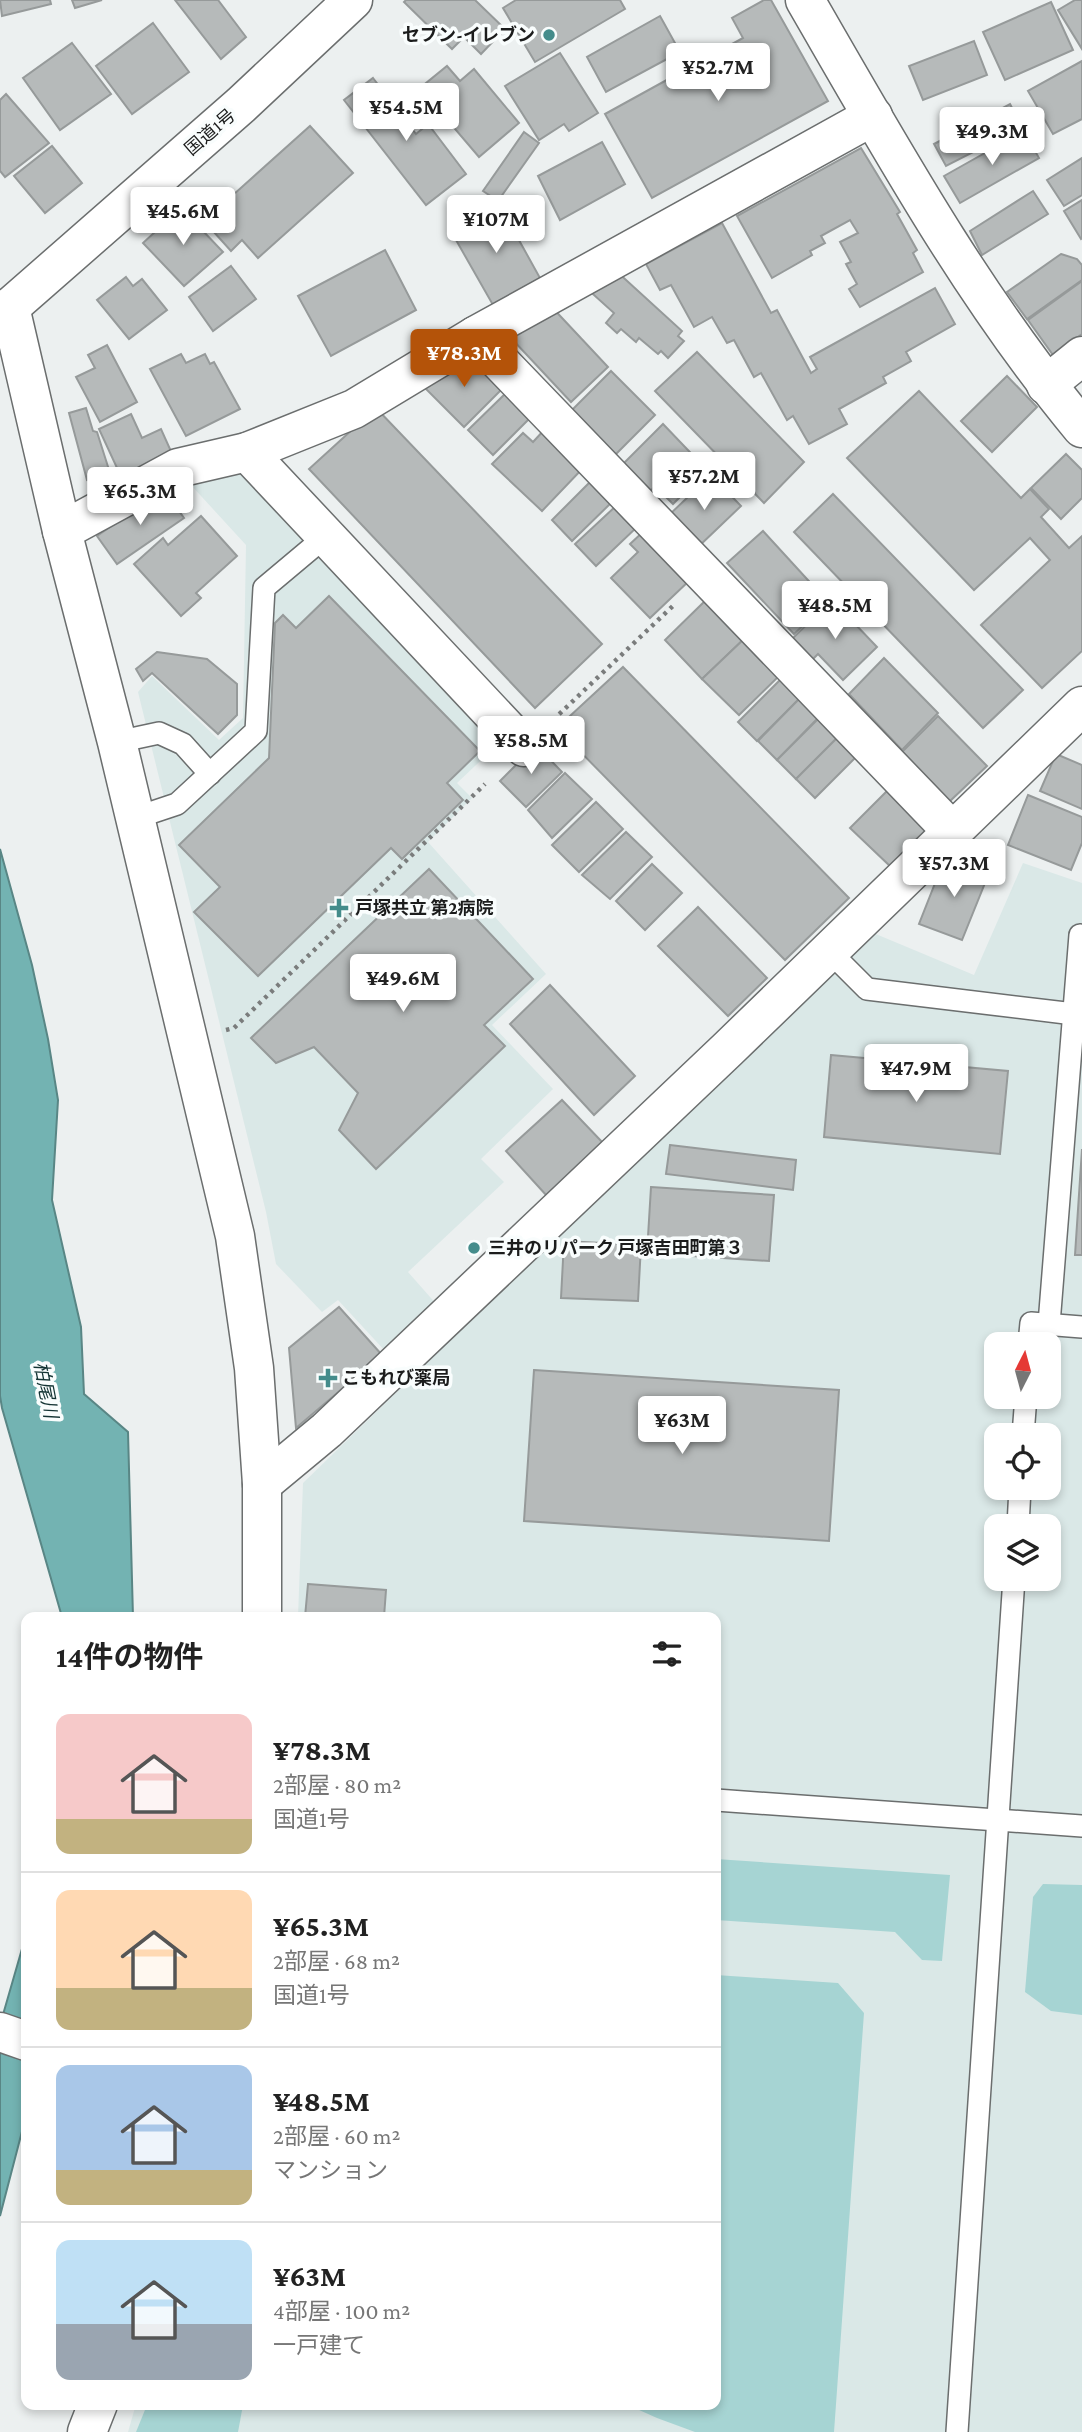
<!DOCTYPE html>
<html lang="ja">
<head>
<meta charset="utf-8">
<style>
  :root { --surface:#fff; --page:#f2f2f2; --text:#222; --muted:#767676; --line:#e0e0e0; --accent:#b45309 }
  body { margin:0; font-family:"Crimson Pro","Noto Sans JP",serif; background:var(--page); color:var(--text); height:100vh; display:flex; flex-direction:column; font-size:26px; white-space:nowrap }
  * { box-sizing:border-box; margin:0 }
  p { font-size:23px; color:var(--muted) }
  .icon { flex:none; width:38px; height:38px; fill:none; stroke:currentColor; stroke-width:2; stroke-linecap:round; stroke-linejoin:round }
  .map { position:relative; flex:1; overflow:hidden }
  .details { position:absolute; left:21px; top:1612px; width:700px; height:798px; display:flex; flex-direction:column; background:var(--surface); border-radius:14px; box-shadow:0 4px 10px #0003 }
  .details>* { flex:none }
  .needle { width:46px; rotate:6deg }
  .fabs { position:absolute; left:984px; top:1332px; display:grid; gap:14px }
  .fabs a { display:grid; place-items:center; width:77px; height:77px; border-radius:14px; background:var(--surface); box-shadow:0 4px 10px #0003; font-size:35px }
  .price { position:absolute; translate:-50% -60px; padding:0 16px; border-radius:7px; background:#fff; color:#222; font-size:23px; line-height:46px; filter:drop-shadow(0 2px 4px #0008) }
  .price::after { content:''; position:absolute; left:50%; top:42px; width:21px; height:16px; margin-left:-10px; background:inherit; clip-path:polygon(0 0,100% 0,50% 100%) }
  .price.selected { background:var(--accent); color:#fff }
  ul { padding:0; list-style:none }
  li { display:flex; align-items:center; gap:21px; height:175px; padding:0 35px }
  li+li { border-top:2px solid var(--line) }
  li span { display:grid; place-items:center; flex:none; width:196px; height:140px; border-radius:14px; color:#555 }
  li>.icon { margin-inline-start:auto }
  span .icon { width:84px; height:84px; fill:#fffc; stroke-width:1 }
  li b { font-size:30px }
  h2 { display:flex; justify-content:space-between; align-items:center; height:84px; padding:0 35px; font-size:30px }
  .map>svg:first-child { display:block }
  .built { fill:#dae8e7; fill-rule:evenodd }
  .green { fill:#a6d4d3 }
  .water { fill:#73b3b2; stroke:#598685; stroke-width:2 }
  .building { fill:#b6baba; stroke:#969a9a; stroke-width:2 }
  .lines { fill:none; stroke-linecap:round; stroke-linejoin:round }
  .lane-casing { stroke:#6b6e6e; stroke-width:24 }
  .street-casing { stroke:#6b6e6e; stroke-width:41 }
  .secondary-casing { stroke:#6b6e6e; stroke-width:41 }
  .highway-casing { stroke:#6b6e6e; stroke-width:41 }
  .path { stroke:#7a7c7c; stroke-width:4.5; stroke-dasharray:3.5 5; stroke-linecap:butt }
  .lane { stroke:#fff; stroke-width:21 }
  .street { stroke:#fff; stroke-width:38 }
  .secondary { stroke:#fff; stroke-width:38 }
  .highway { stroke:#fff; stroke-width:38 }
  .poi-dot { fill:#448c8b; stroke:#f9fdfd; stroke-width:2.5 }
  .labels { text-anchor:middle; dominant-baseline:central; stroke-width:7; stroke-linejoin:round; paint-order:stroke }
  .poi-label { font-size:18px; font-weight:bold; fill:#1b1c1c; stroke:#f9fdfd; text-anchor:start }
  .street-label { font-size:18px; fill:#1b1c1c; stroke:#f9fdfd }
  .water-label { font-size:19px; font-style:italic; fill:#143434; stroke:#f9fdfd }
</style>
</head>
<body>
<div class="map">
<svg width="1082" height="2432" viewBox="0 0 1082 2432">
  <rect width="100%" height="100%" fill="#ecf0f0"/>
  <g class="built">
    <path d="M230 469 250 474 493 726 494 748 457 783 472 798 428 842 546 974 492 1025 553 1089 481 1159 504 1182 408 1272 438 1306 386 1352 338 1300 322 1312 276 1264 266 1212 138 692 152 676 219 740 243 718 246 545 190 484Z"/>
    <path d="M1023 863 1082 883V2432H128L136 2404H716V1617H298L303 1483 871 932 974 975ZM996 1344H1048V1396H996ZM996 1435H1048V1488H996ZM996 1526H1048V1578H996Z"/>
  </g>
  <g class="green">
    <path d="M716 1859 950 1875 942 1961 922 1960 895 1932 716 1920Z"/>
    <path d="M1043 1884 1082 1885V2015L1051 2011 1025 1992 1033 1897Z"/>
    <path d="M716 1975 838 1983 864 2013 834 2432H695L657 2418 628 2405 716 2404Z"/>
    <path d="M147 2405H243L238 2432H136Z"/>
  </g>
  <g class="water">
    <path d="M0 849 32 965 48 1039 58 1100 52 1200 81 1327 84 1394 128 1432 133 1617H62L2 1408 0 1396Z"/>
    <path d="M26 1935V2116L0 2216V2025Z"/>
  </g>
  <g class="building">
    <path d="M0 0H50L51 4 2 16Z"/>
    <path d="M72 0H102L75 8Z"/>
    <path d="M175 0H218L246 37 221 59Z"/>
    <path d="M406 0H475L505 29 481 54 464 37 452 49 404 2Z"/>
    <path d="M516 0H620L625 9 535 62 503 8Z"/>
    <path d="M764 0H771L828 101 652 198 605 114 743 38 732 18Z"/>
    <path d="M1075 0H1082V49L1058 10Z"/>
    <path d="M1051 2 1073 50 1005 80 983 32Z"/>
    <path d="M660 16 680 52 606 92 587 57Z"/>
    <path d="M153 23 189 72 132 114 96 66Z"/>
    <path d="M974 41 987 75 923 100 909 66Z"/>
    <path d="M72 43 111 94 60 130 23 78Z"/>
    <path d="M560 53 598 113 569 131 564 124 539 140 505 86Z"/>
    <path d="M1082 61V119L1053 134 1028 91Z"/>
    <path d="M447 66 460 81 474 69 519 123 479 157 420 88Z"/>
    <path d="M373 78 416 134 428 124 466 174 426 205 344 100Z"/>
    <path d="M6 94 49 143 5 177 0 171V100Z"/>
    <path d="M1010 104 1022 127 946 166 934 144Z"/>
    <path d="M310 126 353 173 258 258 242 240 231 251 204 221Z"/>
    <path d="M1024 131 1039 158 960 203 944 176Z"/>
    <path d="M524 132 539 143 498 201 483 191Z"/>
    <path d="M602 142 625 184 560 220 538 176Z"/>
    <path d="M52 146 82 183 45 213 14 176Z"/>
    <path d="M861 148 900 212 897 214 917 250 913 253 923 272 860 307 849 289 857 284 846 264 851 262 840 242 858 233 850 220 821 236 825 243 810 251 812 255 772 278 737 216Z"/>
    <path d="M1082 158V195L1064 206 1047 180Z"/>
    <path d="M1033 191 1048 214 982 255 970 231Z"/>
    <path d="M1082 200V238L1081 239 1064 211Z"/>
    <path d="M500 206 540 278 493 305 452 233Z"/>
    <path d="M181 208 223 252 184 286 143 243Z"/>
    <path d="M722 223 771 313 777 310 811 373 817 369 810 357 935 288 955 324 906 352 911 361 883 377 886 383 839 409 847 424 809 444 793 416 787 420 761 373 754 377 734 340 727 343 712 317 694 327 671 285 660 290 646 264Z"/>
    <path d="M385 250 416 310 331 356 298 296Z"/>
    <path d="M1061 254 1077 259 1082 265V280L1027 319 1007 292Z"/>
    <path d="M231 266 256 299 213 331 189 297Z"/>
    <path d="M614 269 682 331 678 336 684 341 668 358 661 351 658 354 639 338 636 342 621 329 617 333 606 323 614 313 584 286Z"/>
    <path d="M126 277 133 286 142 279 167 310 129 339 97 300Z"/>
    <path d="M1082 281V334L1053 355 1028 320Z"/>
    <path d="M548 303 608 367 571 402 511 338Z"/>
    <path d="M107 345 137 402 100 422 76 377 95 368 88 355Z"/>
    <path d="M697 352 804 462 764 503 655 391Z"/>
    <path d="M181 354 186 363 205 354 210 364 214 362 240 409 186 436 150 369Z"/>
    <path d="M469 354 503 388 464 427 422 385Z"/>
    <path d="M611 371 655 415 614 456 570 412Z"/>
    <path d="M1007 376 1037 407 992 452 961 421Z"/>
    <path d="M919 391 1021 498 1030 489 1049 509 1041 517 1069 548 1082 536V651L1042 688 981 625 1050 560 1030 538 974 590 847 458Z"/>
    <path d="M507 392 532 416 493 455 468 430Z"/>
    <path d="M86 408 93 431 97 432 110 473 87 480 69 413Z"/>
    <path d="M376 408 602 644 535 708 309 469Z"/>
    <path d="M131 414 142 438 161 429 174 458 123 481 99 429Z"/>
    <path d="M663 424 707 470 673 504 655 486 646 496 619 468Z"/>
    <path d="M545 429 584 467 542 511 492 464 523 433 533 442Z"/>
    <path d="M1066 454 1082 470V498L1061 519 1031 488Z"/>
    <path d="M711 475 741 506 697 548 667 517Z"/>
    <path d="M592 480 613 501 572 541 552 520Z"/>
    <path d="M164 490 184 518 117 564 97 536Z"/>
    <path d="M833 494 1023 690 983 728 794 532Z"/>
    <path d="M617 505 637 527 596 566 575 544Z"/>
    <path d="M201 516 237 556 196 593 201 598 181 616 134 564 163 538 168 545Z"/>
    <path d="M644 531 690 580 650 618 611 578 638 552 630 544Z"/>
    <path d="M763 531 828 602 794 634 727 563Z"/>
    <path d="M329 596 480 751 447 783 463 800 402 859 391 848 258 976 194 912 220 887 179 845 269 758 275 623 283 615 296 628Z"/>
    <path d="M707 599 745 638 702 679 665 640Z"/>
    <path d="M832 600 877 647 843 680 818 654 812 660 792 639Z"/>
    <path d="M745 638 781 674 739 715 702 679Z"/>
    <path d="M157 652 207 659 237 684V715L218 734 152 673 143 681 136 669Z"/>
    <path d="M884 658 938 713 902 750 849 694Z"/>
    <path d="M623 667 849 898 785 960 557 728Z"/>
    <path d="M783 677 802 696 757 741 738 722Z"/>
    <path d="M802 696 821 715 777 760 758 741Z"/>
    <path d="M822 715 841 734 796 779 777 760Z"/>
    <path d="M938 716 987 766 949 802 901 753Z"/>
    <path d="M841 734 860 753 815 798 796 779Z"/>
    <path d="M536 745 562 772 526 807 500 781Z"/>
    <path d="M1056 754 1082 765V809L1040 791Z"/>
    <path d="M565 773 592 799 552 838 528 810Z"/>
    <path d="M888 790 928 830 891 867 850 828Z"/>
    <path d="M1028 795 1082 817V843L1071 870 1008 845Z"/>
    <path d="M596 802 623 829 579 872 552 845Z"/>
    <path d="M626 832 652 857 610 899 582 875Z"/>
    <path d="M945 858 989 873 962 940 919 924Z"/>
    <path d="M652 864 682 893 645 930 616 901Z"/>
    <path d="M429 869 533 979 484 1025 505 1046 376 1169 339 1130 358 1093 314 1047 276 1063 251 1038Z"/>
    <path d="M698 907 767 978 728 1016 658 946Z"/>
    <path d="M550 985 635 1076 594 1115 510 1024Z"/>
    <path d="M831 1055 1008 1071 1000 1154 824 1137Z"/>
    <path d="M562 1100 604 1144 547 1196 506 1151Z"/>
    <path d="M670 1145 796 1160 793 1190 666 1174Z"/>
    <path d="M1082 1149V1255H1075Z"/>
    <path d="M651 1187 774 1195 769 1261 647 1253Z"/>
    <path d="M564 1241 641 1245 638 1301 561 1298Z"/>
    <path d="M339 1307 382 1355 296 1428 289 1348Z"/>
    <path d="M534 1370 839 1390 829 1541 524 1521Z"/>
    <path d="M308 1584 386 1590 384 1617H305Z"/>
  </g>
  <g class="lines">
    <defs>
      <g id="lane">
        <path d="M117 742 159 733 183 744 210 774"/>
        <path d="M135 818 177 804 256 731 264 588 326 536"/>
        <path d="M829 951 867 989 1074 1014"/>
        <path d="M1049 1324 1080 935"/>
        <path d="M1029 1344 1031 1323 1082 1327"/>
        <path d="M1023 1435 1026 1396"/>
        <path d="M1018 1526 1020 1488"/>
        <path d="M716 1800 1082 1826"/>
        <path d="M957 2432 1014 1578"/>
      </g>
      <g id="street">
        <path d="M805 0C890 147 973 297 1082 428"/>
        <path d="M475 336 952 831"/>
        <path d="M1046 385 1082 356"/>
        <path d="M247 452 524 747"/>
        <path d="M62 531 178 468 247 452 354 409 475 336 873 116"/>
        <path d="M262 1484 327 1430 728 1049 1082 706"/>
        <path d="M0 2032 26 2041"/>
      </g>
      <g id="secondary">
        <path d="M10 307 62 531 117 742 235 1236 254 1368 262 1484V1617"/>
        <path d="M87 2432 98 2404"/>
      </g>
      <path id="highway" d="M0 316 241 105 353 0"/>
    </defs>
    <use href="#lane" class="lane-casing"/>
    <use href="#street" class="street-casing"/>
    <use href="#secondary" class="secondary-casing"/>
    <use href="#highway" class="highway-casing"/>
    <g class="path">
      <path d="M553 720 676 603"/>
      <path d="M226 1030 234 1028 485 784"/>
    </g>
    <use href="#lane" class="lane"/>
    <use href="#street" class="street"/>
    <use href="#secondary" class="secondary"/>
    <use href="#highway" class="highway"/>
  </g>
  <g class="poi-dot">
    <circle cx="549" cy="35" r="7"/>
    <path d="M335.5 897.5h7v7h7v7h-7v7h-7v-7h-7v-7h7z"/>
    <circle cx="474" cy="1248" r="7"/>
    <path d="M324.5 1367.5h7v7h7v7h-7v7h-7v-7h-7v-7h7z"/>
  </g>
  <g class="labels">
    <g class="poi-label">
      <text x="535" y="35" text-anchor="end">セブン-イレブン</text>
      <text x="355" y="908">戸塚共立 第2病院</text>
      <text x="488" y="1248">三井のリパーク 戸塚吉田町第３</text>
      <text x="342" y="1378">こもれび薬局</text>
    </g>
    <g class="street-label">
      <text transform="translate(210 132) rotate(-41)">国道1号</text>
    </g>
    <g class="water-label">
      <text transform="translate(46 1390) rotate(79)">柏尾川</text>
    </g>
  </g>
</svg>
<div class="fabs">
<a><svg class="needle" viewBox="-14 -14 28 28"><path d="M0-13l5 13h-10z" fill="#e53935"/><path d="M0 13l5-13h-10z" fill="#767676"/></svg></a>
<a><svg class="icon" aria-label="locate" viewBox="0 0 24 24"><circle cx="12" cy="12" r="6"/><path d="M12 2v4M12 18v4M2 12h4M18 12h4"/></svg></a>
<a><svg class="icon" aria-label="layers" viewBox="0 0 24 24"><path d="M12 4l9 5-9 5-9-5zM3 14l9 5 9-5"/></svg></a>
</div>
<b class="price" style="left:718px;top:103px">¥52.7M</b>
<b class="price" style="left:406px;top:143px">¥54.5M</b>
<b class="price" style="left:992px;top:167px">¥49.3M</b>
<b class="price" style="left:183px;top:247px">¥45.6M</b>
<b class="price" style="left:496px;top:255px">¥107M</b>
<b class="price selected" style="left:464px;top:389px">¥78.3M</b>
<b class="price" style="left:704px;top:512px">¥57.2M</b>
<b class="price" style="left:140px;top:527px">¥65.3M</b>
<b class="price" style="left:835px;top:641px">¥48.5M</b>
<b class="price" style="left:531px;top:776px">¥58.5M</b>
<b class="price" style="left:954px;top:899px">¥57.3M</b>
<b class="price" style="left:403px;top:1014px">¥49.6M</b>
<b class="price" style="left:916px;top:1104px">¥47.9M</b>
<b class="price" style="left:682px;top:1456px">¥63M</b>
<section class="details">
<h2>14件の物件<svg class="icon" aria-label="filters" viewBox="0 0 24 24"><path d="M4 7h16M4 17h16"/><circle cx="9" cy="7" r="2"/><circle cx="15" cy="17" r="2"/></svg></h2>
<ul>
<li><span style="background:linear-gradient(#f6c9c9 75%,#c2b280 0)"><svg class="icon" aria-label="home" viewBox="0 0 24 24"><path d="M3 11l9-7 9 7M6 9v11h12V9"/></svg></span><div><b>¥78.3M</b><p>2部屋 · 80 m²</p><p>国道1号</p></div></li>
<li><span style="background:linear-gradient(#ffd9b3 70%,#c2b280 0)"><svg class="icon" aria-label="home" viewBox="0 0 24 24"><path d="M3 11l9-7 9 7M6 9v11h12V9"/></svg></span><div><b>¥65.3M</b><p>2部屋 · 68 m²</p><p>国道1号</p></div></li>
<li><span style="background:linear-gradient(#a9c7e8 75%,#c2b280 0)"><svg class="icon" aria-label="home" viewBox="0 0 24 24"><path d="M3 11l9-7 9 7M6 9v11h12V9"/></svg></span><div><b>¥48.5M</b><p>2部屋 · 60 m²</p><p>マンション</p></div></li>
<li><span style="background:linear-gradient(#bfe0f5 60%,#9aa5b1 0)"><svg class="icon" aria-label="home" viewBox="0 0 24 24"><path d="M3 11l9-7 9 7M6 9v11h12V9"/></svg></span><div><b>¥63M</b><p>4部屋 · 100 m²</p><p>一戸建て</p></div></li>
</ul>
</section>
</div>
</body>
</html>
